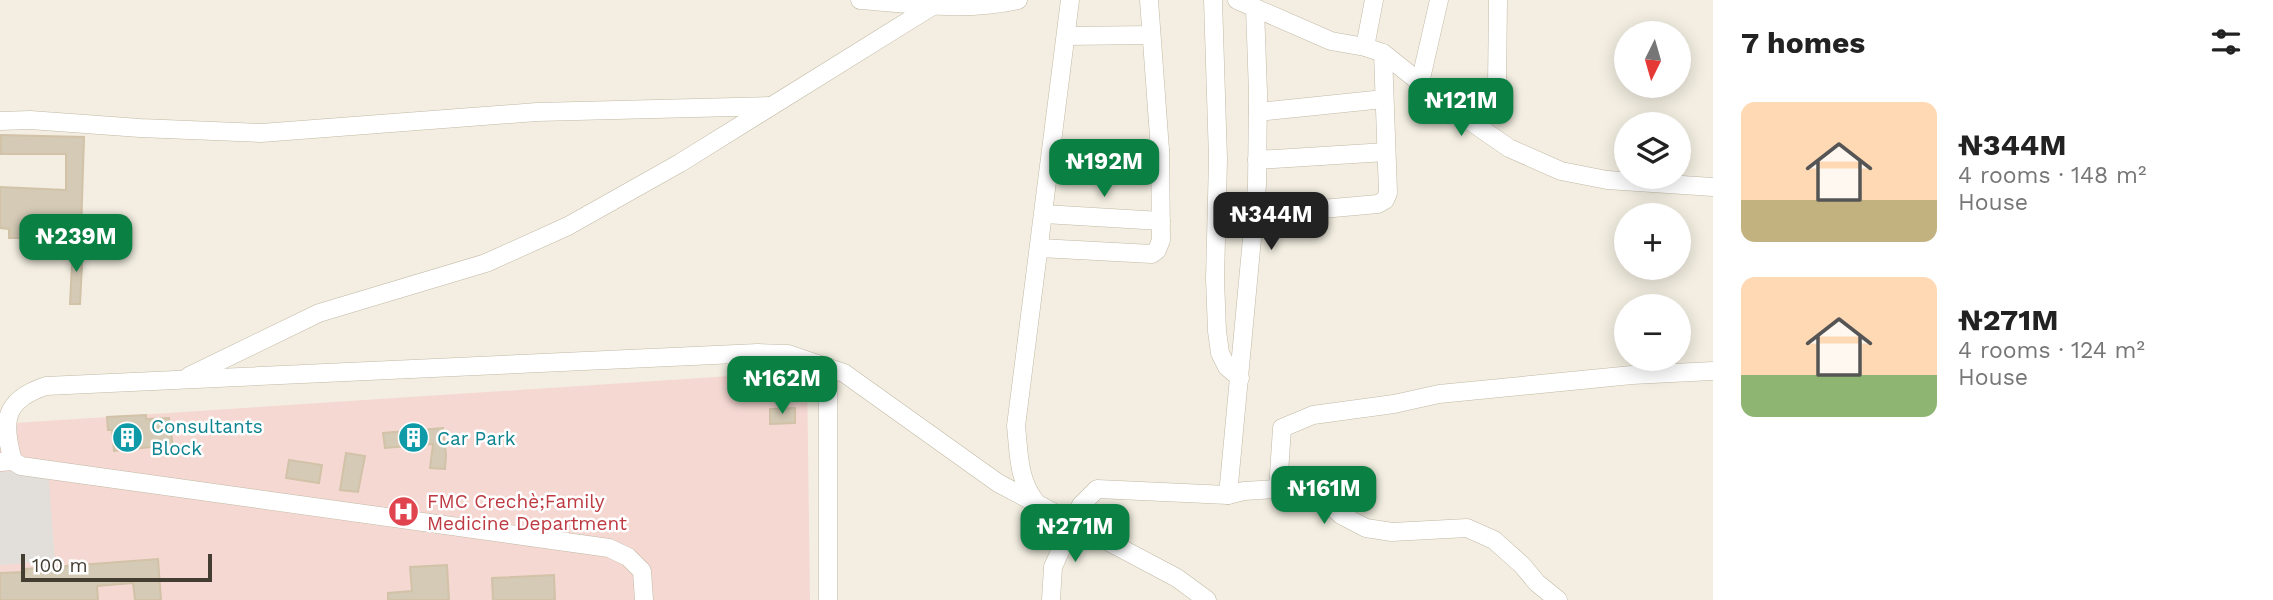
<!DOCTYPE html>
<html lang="en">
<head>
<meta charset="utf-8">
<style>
  :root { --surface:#fff; --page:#f2f2f2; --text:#222; --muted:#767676; --accent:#0b8043 }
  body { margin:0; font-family:"Work Sans",sans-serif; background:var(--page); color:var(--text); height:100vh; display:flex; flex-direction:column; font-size:26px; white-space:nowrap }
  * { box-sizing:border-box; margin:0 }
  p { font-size:23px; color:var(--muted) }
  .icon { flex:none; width:38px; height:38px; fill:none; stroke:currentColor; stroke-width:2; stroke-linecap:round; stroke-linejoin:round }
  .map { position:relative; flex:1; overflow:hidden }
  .panel { display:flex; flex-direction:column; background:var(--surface); width:560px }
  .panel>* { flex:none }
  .needle { width:46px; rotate:185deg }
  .buttons { position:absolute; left:1614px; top:21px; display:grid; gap:14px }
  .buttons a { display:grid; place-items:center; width:77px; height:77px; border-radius:50%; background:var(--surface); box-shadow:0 4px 18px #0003; font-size:35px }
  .scale { position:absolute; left:21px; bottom:18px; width:191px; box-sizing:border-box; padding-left:7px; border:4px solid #443d31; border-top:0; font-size:19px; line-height:24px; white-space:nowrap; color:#443d31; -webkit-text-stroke:5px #fff; paint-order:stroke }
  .price { position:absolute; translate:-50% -60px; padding:0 16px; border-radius:14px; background:var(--accent); color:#fff; font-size:23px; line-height:46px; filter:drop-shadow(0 2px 4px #0008) }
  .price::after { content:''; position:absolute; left:50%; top:42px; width:21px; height:16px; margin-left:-10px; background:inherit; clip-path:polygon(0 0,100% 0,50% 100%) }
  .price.selected { background:#222; color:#fff }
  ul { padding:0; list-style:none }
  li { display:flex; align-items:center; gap:21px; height:175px; padding:0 28px }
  li span { display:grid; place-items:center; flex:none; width:196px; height:140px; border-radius:14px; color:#555 }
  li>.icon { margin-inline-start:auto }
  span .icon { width:84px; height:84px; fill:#fffc; stroke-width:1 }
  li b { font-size:30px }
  h2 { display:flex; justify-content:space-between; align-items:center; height:84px; padding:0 28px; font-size:30px }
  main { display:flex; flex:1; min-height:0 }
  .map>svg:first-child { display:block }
  .medical { fill:#f5d8d2 }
  .parking { fill:#e2dfda }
  .building { fill:#d4cab5; stroke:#d1c2a8; stroke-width:2 }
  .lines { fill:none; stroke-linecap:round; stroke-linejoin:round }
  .minor-casing { stroke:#c1b9a5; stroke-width:19 }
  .minor { stroke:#fff; stroke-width:18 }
  .labels { text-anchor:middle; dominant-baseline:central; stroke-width:5; stroke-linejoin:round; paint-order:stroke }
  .culture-label { font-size:19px; fill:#0d838f; stroke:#fff; text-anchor:start }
  .health-label { font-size:19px; fill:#be3a42; stroke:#fff; text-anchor:start }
</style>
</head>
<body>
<main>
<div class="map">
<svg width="1713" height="600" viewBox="0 0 1713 600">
  <rect width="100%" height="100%" fill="#f3eee1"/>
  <path class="medical" d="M807 371 810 600H0V424Z"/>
  <path class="parking" d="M48 469 55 561 0 565V472Z"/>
  <g class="building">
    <path d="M1 135 84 137 81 232 22 229V238H9V229L0 228V187L66 190V154H1Z"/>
    <path d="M73 245H83L80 304H70Z"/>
    <path d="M795 408V423L770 424V409Z"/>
    <path d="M146 415V419L169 418 173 447 161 449V446L114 451 112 430H108L107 417Z"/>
    <path d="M443 428 446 455 445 469 430 468 433 444 385 448 383 433Z"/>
    <path d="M346 453 365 456 358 492 340 490Z"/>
    <path d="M289 460 322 465 319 483 286 478Z"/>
    <path d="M158 559 161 600H135L133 583 97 586 98 600H0V573L26 572V569Z"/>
    <path d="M447 565 449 600H388V593L412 591 410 567Z"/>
    <path d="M554 575 555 600H493L492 578Z"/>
  </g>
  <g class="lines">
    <defs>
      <g id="minor">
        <path d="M860 0C912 4 967 12 1018 0"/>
        <path d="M1213 0 1218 159 1215 279 1217 331 1220 353 1227 367 1240 378"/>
        <path d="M1237 0 1331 41 1365 47 1383 53 1457 112 1509 148 1561 171 1607 180 1713 187"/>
        <path d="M1066 36 1151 35"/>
        <path d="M1365 47 1374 0"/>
        <path d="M1420 83 1439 0"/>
        <path d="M1497 85 1498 0"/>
        <path d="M1258 112 1384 99"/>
        <path d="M0 121 30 120 140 128 261 133 537 112 771 106"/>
        <path d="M1052 156 1160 150"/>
        <path d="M1257 160 1386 152"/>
        <path d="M1044 214 1161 221"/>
        <path d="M1255 215 1378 204 1385 200 1388 193 1383 53"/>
        <path d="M1040 248 1152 254 1157 250 1161 240 1160 150 1149 0"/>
        <path d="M828 367V600"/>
        <path d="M189 376 319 313 486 263 568 226 680 163 934 5"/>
        <path d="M13 461C2 422 3 400 46 386L758 353 788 354 844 373 998 483 1177 578 1207 600"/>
        <path d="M0 462 13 461 21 466 609 548 628 557 642 571 644 600"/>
        <path d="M1278 489 1282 428 1313 415 1394 404 1439 394 1632 375 1713 371"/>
        <path d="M1228 495 1257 185 1258 93 1255 8"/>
        <path d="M1035 501C1018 479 1019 453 1016 426L1070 0"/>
        <path d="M1051 600 1053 567 1081 505 1097 489 1228 495 1244 491 1278 489 1310 494 1327 502 1341 515 1366 528 1392 532 1467 528 1494 540 1522 565 1537 583 1558 600"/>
      </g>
    </defs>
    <use href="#minor" class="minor-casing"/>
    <use href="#minor" class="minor"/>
  </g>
  <defs>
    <symbol id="building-disc" viewBox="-11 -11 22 22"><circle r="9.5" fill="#0f9aa8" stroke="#fff"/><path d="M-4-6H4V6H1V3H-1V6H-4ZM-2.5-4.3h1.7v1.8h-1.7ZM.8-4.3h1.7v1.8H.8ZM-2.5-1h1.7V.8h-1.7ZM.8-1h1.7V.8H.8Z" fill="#fff"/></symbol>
    <symbol id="hospital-disc" viewBox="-11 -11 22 22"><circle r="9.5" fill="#e0444e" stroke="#fff"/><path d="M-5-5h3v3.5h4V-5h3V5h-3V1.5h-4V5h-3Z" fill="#fff"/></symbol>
  </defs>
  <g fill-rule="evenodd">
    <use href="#building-disc" x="110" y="420" width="35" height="35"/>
    <use href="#building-disc" x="396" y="420" width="35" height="35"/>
    <use href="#hospital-disc" x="386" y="494" width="35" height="35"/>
  </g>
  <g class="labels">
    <g class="culture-label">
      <text x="151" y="426">Consultants<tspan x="151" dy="22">Block</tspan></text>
      <text x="437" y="438">Car Park</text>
    </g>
    <g class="health-label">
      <text x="427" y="501">FMC Crechè;Family<tspan x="427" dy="22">Medicine Department</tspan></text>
    </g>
  </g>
</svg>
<div class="buttons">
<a><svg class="needle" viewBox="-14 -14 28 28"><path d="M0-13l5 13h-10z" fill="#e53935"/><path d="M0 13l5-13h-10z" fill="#767676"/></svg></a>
<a><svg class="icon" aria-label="layers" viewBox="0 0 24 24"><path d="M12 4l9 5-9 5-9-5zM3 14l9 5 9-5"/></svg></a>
<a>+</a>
<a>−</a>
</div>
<div class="scale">100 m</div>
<b class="price" style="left:1461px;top:138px">₦121M</b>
<b class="price" style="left:1104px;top:199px">₦192M</b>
<b class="price selected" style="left:1271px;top:252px">₦344M</b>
<b class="price" style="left:76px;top:274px">₦239M</b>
<b class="price" style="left:782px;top:416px">₦162M</b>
<b class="price" style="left:1324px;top:526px">₦161M</b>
<b class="price" style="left:1075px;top:564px">₦271M</b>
</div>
<section class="panel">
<h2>7 homes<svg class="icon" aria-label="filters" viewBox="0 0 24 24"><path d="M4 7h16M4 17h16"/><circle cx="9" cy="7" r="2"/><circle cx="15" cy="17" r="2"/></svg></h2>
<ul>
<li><span style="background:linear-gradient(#ffd9b3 70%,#c2b280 0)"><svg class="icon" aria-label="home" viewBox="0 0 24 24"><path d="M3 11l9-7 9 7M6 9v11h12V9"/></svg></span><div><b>₦344M</b><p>4 rooms · 148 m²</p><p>House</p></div></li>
<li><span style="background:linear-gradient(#ffd9b3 70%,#8fb573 0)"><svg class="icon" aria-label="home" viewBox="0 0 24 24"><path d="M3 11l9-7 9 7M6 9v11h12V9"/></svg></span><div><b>₦271M</b><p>4 rooms · 124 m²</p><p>House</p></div></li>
</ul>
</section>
</main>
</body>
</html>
